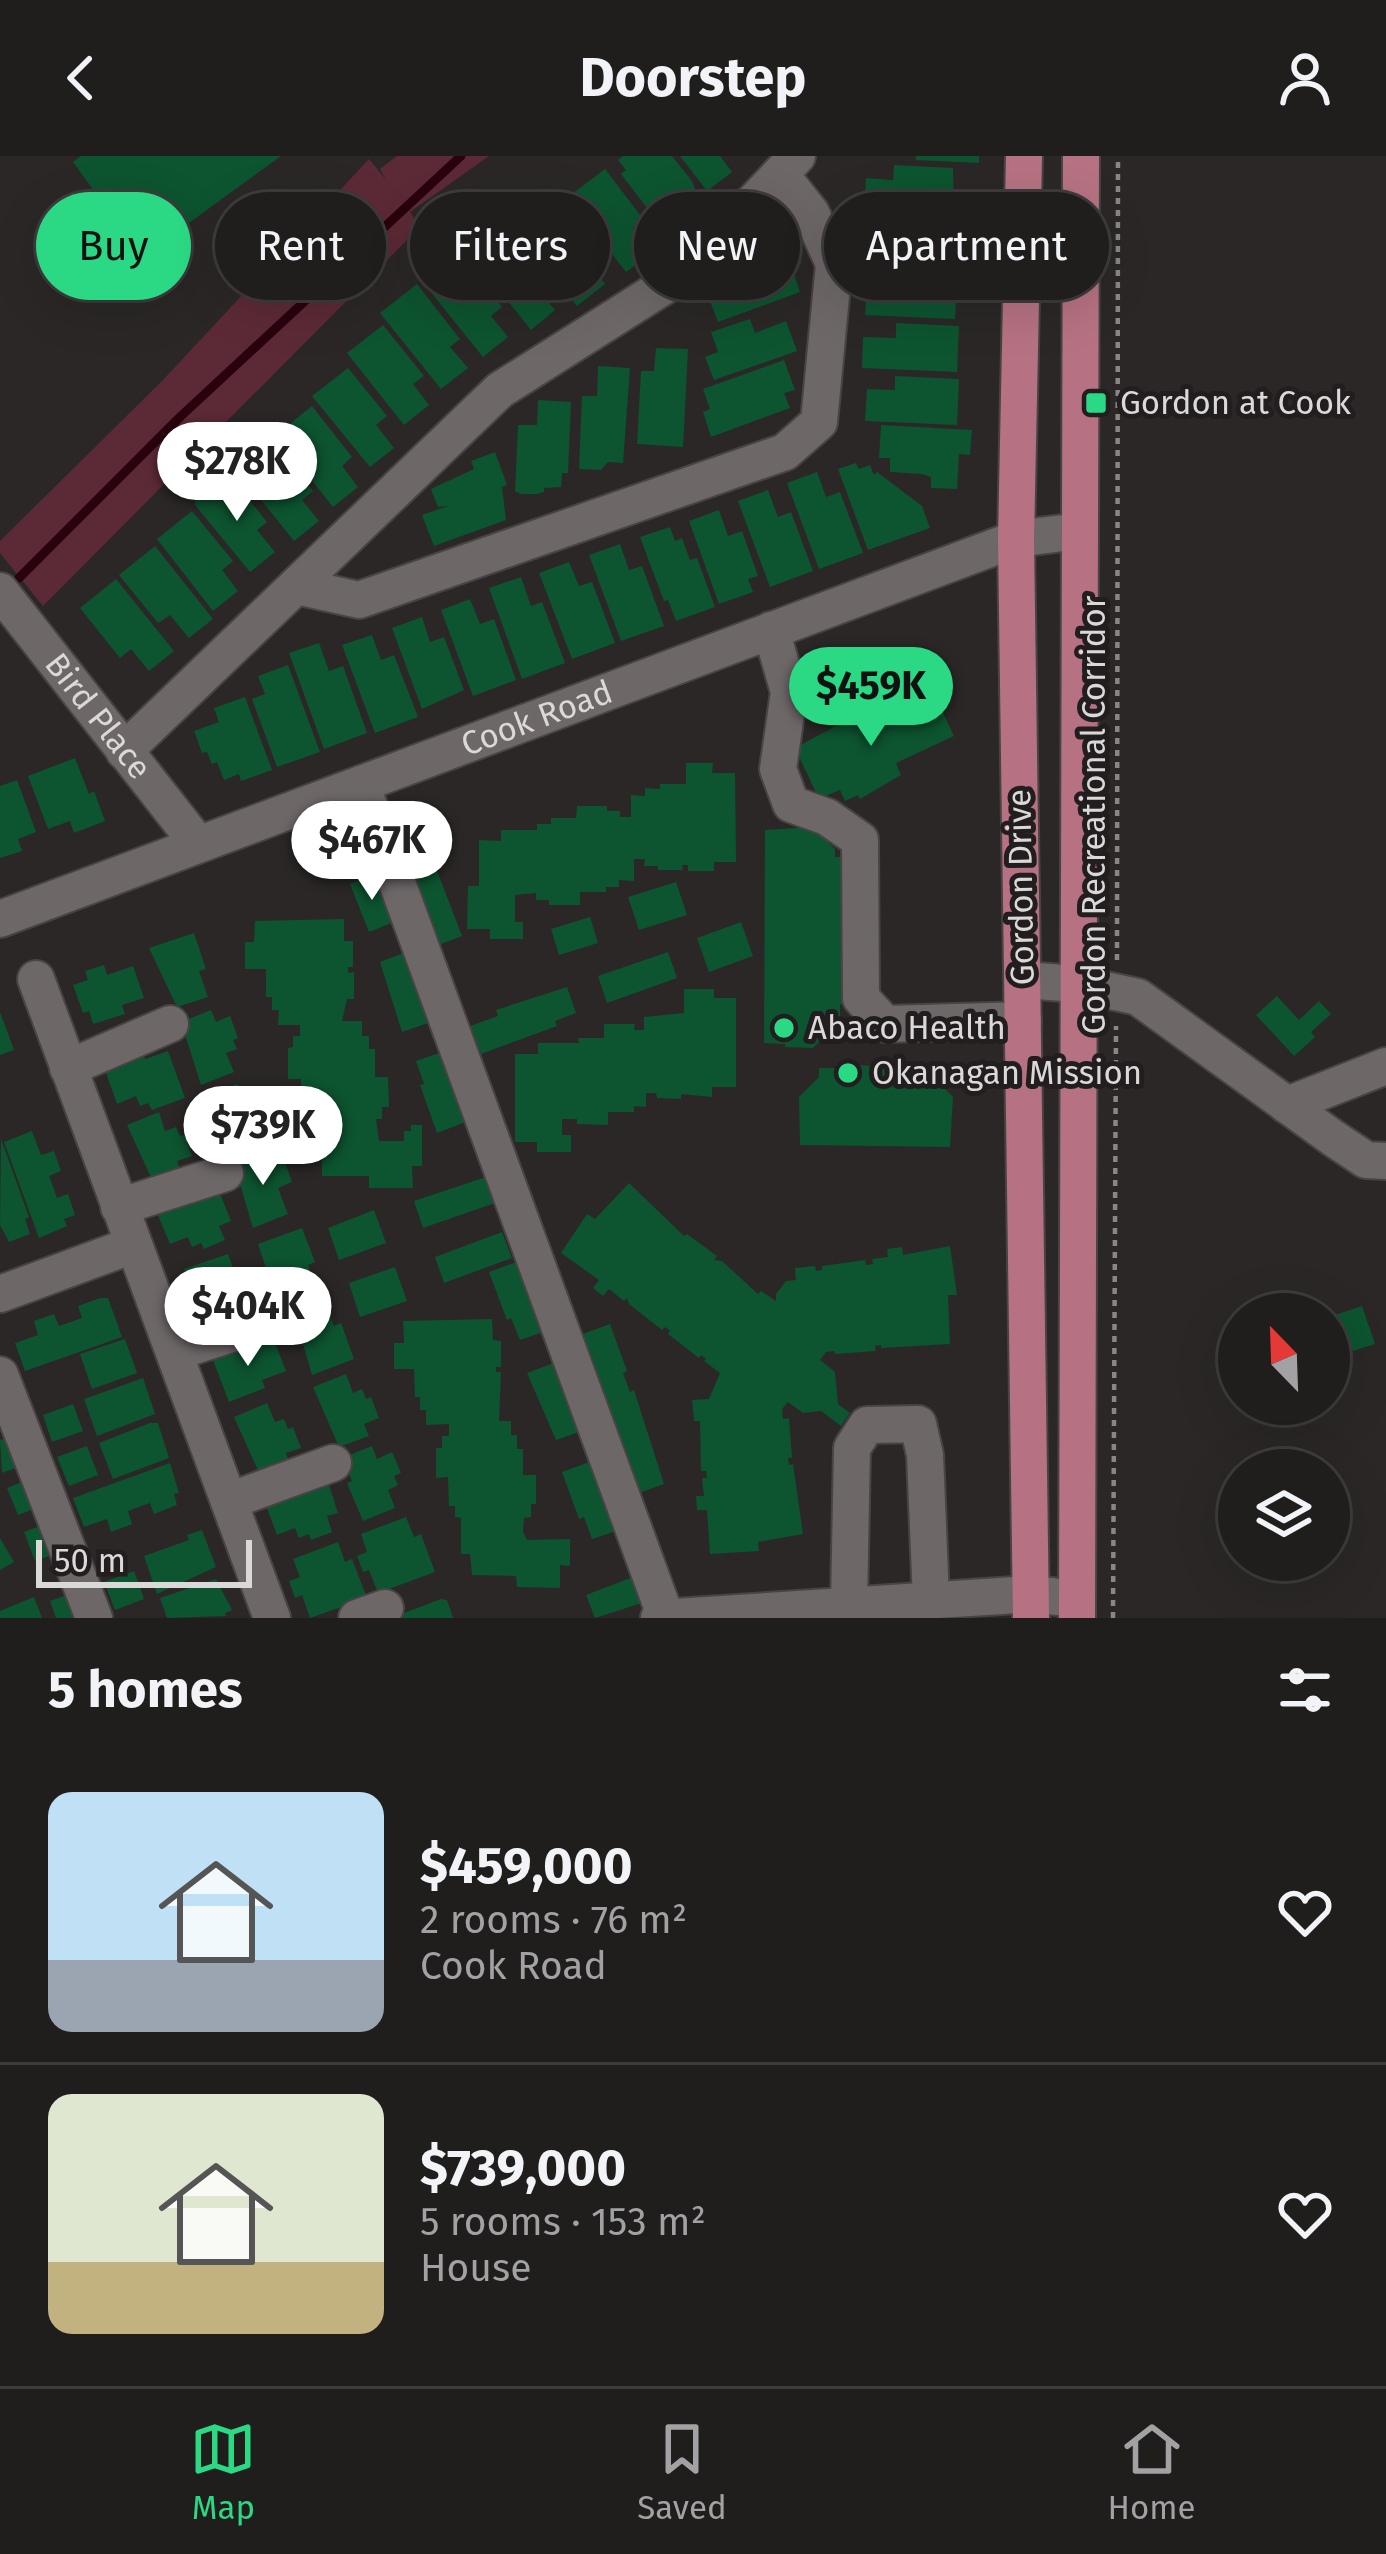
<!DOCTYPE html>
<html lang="en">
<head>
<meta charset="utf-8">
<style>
  :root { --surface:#201d1d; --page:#282626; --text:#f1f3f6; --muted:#a2a2a4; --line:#3d3b3b; --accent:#2bd884 }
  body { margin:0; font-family:"Fira Sans",sans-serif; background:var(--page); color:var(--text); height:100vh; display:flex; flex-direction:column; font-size:45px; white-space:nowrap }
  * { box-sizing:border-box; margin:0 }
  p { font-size:39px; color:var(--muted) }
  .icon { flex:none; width:66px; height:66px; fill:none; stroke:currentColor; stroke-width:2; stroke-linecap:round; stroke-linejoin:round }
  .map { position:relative; height:1462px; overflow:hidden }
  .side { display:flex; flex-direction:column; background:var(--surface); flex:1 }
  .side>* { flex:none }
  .top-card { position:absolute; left:36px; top:36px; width:1314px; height:108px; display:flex; gap:24px }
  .needle { width:78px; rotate:337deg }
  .buttons { position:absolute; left:1218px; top:1137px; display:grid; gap:24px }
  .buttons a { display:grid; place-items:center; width:132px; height:132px; border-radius:50%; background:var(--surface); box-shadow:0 12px 48px #0002,0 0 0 3px var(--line); font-size:60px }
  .scale { position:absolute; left:36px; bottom:30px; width:216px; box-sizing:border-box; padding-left:12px; border:6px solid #dbd8d8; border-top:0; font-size:33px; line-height:42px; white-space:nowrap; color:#dbd8d8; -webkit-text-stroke:9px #221d1e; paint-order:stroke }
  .price { position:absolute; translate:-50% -102px; padding:0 27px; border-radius:42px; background:#fff; color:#222; font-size:39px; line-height:78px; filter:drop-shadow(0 3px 6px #0008) }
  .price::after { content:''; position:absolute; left:50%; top:72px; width:36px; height:27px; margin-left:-18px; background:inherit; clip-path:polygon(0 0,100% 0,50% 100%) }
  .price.current { background:var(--accent); color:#111 }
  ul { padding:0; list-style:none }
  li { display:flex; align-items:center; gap:36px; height:300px; padding:0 48px }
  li+li { border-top:3px solid var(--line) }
  li span { display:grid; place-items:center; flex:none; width:336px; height:240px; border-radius:24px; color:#555 }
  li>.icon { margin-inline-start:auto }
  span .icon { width:144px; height:144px; fill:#fffc; stroke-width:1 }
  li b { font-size:51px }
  h2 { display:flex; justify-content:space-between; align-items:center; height:144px; padding:0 48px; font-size:51px }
  .chip { padding:0 42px; border-radius:54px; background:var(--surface); box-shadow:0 12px 48px #0002,0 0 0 3px var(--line); font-size:42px; line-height:108px }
  .chip.current { background:var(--accent); color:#111 }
  header { display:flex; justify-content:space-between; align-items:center; height:156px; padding:0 48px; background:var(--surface); font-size:54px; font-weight:700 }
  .tabs { display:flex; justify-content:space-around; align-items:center; height:168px; border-top:3px solid var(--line); background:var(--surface); font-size:33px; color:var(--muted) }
  .tabs a { display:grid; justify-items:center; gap:6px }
  .tabs .current { color:var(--accent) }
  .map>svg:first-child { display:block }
  .green { fill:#5c2a36 }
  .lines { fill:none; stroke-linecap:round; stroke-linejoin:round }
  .stream { stroke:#29020e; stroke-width:9 }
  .building { fill:#0d5430 }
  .minor-casing { stroke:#484444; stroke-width:40 }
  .major-casing { stroke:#484444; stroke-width:40 }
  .path { stroke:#8a8686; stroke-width:4.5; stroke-dasharray:6 6; stroke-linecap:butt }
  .minor { stroke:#6d6768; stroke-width:36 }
  .major { stroke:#b67282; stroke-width:36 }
  .poi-dot { fill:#2bd884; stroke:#221d1e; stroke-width:4.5 }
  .labels { text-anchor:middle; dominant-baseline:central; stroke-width:10; stroke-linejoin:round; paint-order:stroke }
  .poi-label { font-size:33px; fill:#dbd8d8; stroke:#221d1e; text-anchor:start }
  .street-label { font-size:33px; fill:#dbd8d8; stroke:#221d1e }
</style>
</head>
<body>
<header><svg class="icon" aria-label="back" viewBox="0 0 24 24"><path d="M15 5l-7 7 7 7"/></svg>Doorstep<svg class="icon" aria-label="person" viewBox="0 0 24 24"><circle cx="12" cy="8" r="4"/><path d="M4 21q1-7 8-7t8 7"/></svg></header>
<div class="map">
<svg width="1386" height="1462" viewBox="0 0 1386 1462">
  <rect width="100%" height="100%" fill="#2b2727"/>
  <path class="green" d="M397 0H489L410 56 420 71 43 450 0 397V385L162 225 369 3 386 24 380 13Z"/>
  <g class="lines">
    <path class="stream" d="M19 422 180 261 461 0"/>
  </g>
  <g class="building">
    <path d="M81 0H281L142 101 73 6Z"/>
    <path d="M623 0H672L692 25 701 48 664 74 621 18 626 14 618 4Z"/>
    <path d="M680 0H720L732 16 707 35Z"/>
    <path d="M916 0H979V7L916 4Z"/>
    <path d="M894 9 953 12 954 58 864 53 866 22 893 24Z"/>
    <path d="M605 13 644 64 633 72 652 97 626 116 568 41Z"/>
    <path d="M556 40 599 95 587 104 605 128 577 150 518 73Z"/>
    <path d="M900 62 960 64 957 111 867 106 868 75 900 77Z"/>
    <path d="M779 80 783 91 793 87 801 108 792 112 800 136 718 166 708 140 722 135 717 120 748 108 745 100 764 93 761 87Z"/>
    <path d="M519 87 550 124 538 134 555 154 531 174 474 103 490 90 499 102Z"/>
    <path d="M461 100 502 151 491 160 508 181 483 201 425 129Z"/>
    <path d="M899 114 958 118 955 163 865 159 867 128 898 130Z"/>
    <path d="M417 128 460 183 450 191 468 212 441 233 380 157Z"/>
    <path d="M750 163 755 177 786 165 797 195 714 224 705 201 718 196 711 176Z"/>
    <path d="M896 167 959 170 957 216 862 212 863 181 896 182Z"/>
    <path d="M383 169 424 220 413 228 429 249 404 269 347 197Z"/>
    <path d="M656 192 688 193 683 291 637 288 641 215H654Z"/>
    <path d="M784 204 795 234 784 237 790 252 711 281 703 256 710 253 703 233Z"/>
    <path d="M598 210 630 212 623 307 608 306 601 314 579 313 582 240H597Z"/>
    <path d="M348 212 387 260 376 269 394 292 370 311 312 240Z"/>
    <path d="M895 220 959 223 957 269 865 265 867 233 895 234Z"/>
    <path d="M538 244 571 246 568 317H562L561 331 544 332V336L537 338H521L515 335 518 269H537Z"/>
    <path d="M312 250 352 301 342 310 358 331 333 351 276 279Z"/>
    <path d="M881 269 972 274 970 299 959 298 957 333 931 332V321L922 318 890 316V302H879Z"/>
    <path d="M273 285 313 335 302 344 319 365 294 385 237 314Z"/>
    <path d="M495 296 507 329 502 331 506 364 434 390 422 359 448 350 438 351 431 333 474 313 471 305Z"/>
    <path d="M856 307 859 313 870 309 874 319 877 316 922 350 930 372 868 394 838 313Z"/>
    <path d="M817 316 826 341 840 336 863 397 819 413 787 327Z"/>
    <path d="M235 326 267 366 257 374 275 396 250 416 195 349V345L209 334 217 340Z"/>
    <path d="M768 334 778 361 791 356 813 415 770 431 738 345Z"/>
    <path d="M719 354 728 380 742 375 758 420 748 423 753 436 719 448 689 365Z"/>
    <path d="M192 355 233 405 222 414 238 435 213 455 157 383Z"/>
    <path d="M670 371 675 385 682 382 690 404 697 402 715 451 676 465 668 444 664 445 640 381Z"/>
    <path d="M620 388 629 414 642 410 664 470 621 485 589 399Z"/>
    <path d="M155 390 213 463 189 482 170 459 158 467 119 419Z"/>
    <path d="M569 406 579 430 592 426 615 487 572 503 539 417Z"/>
    <path d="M521 421 531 450 542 446 565 507 522 523 489 432Z"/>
    <path d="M116 423 174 495 149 515 131 493 120 502 80 452Z"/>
    <path d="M470 443 480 468 494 463 516 524 473 540 441 454Z"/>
    <path d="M422 461 430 486 444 481 464 534 422 553 392 472Z"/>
    <path d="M372 479 381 504 394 499 418 561 375 577 342 489Z"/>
    <path d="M319 487 329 515 343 510 367 577 324 593 289 497Z"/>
    <path d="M288 509 320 596 277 611 252 543 265 538 258 520Z"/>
    <path d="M935 540 954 580 896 607 901 619 860 643 858 639 845 645 840 634 819 643 795 592 858 558 860 562 873 556 878 567Z"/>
    <path d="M245 541 272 614 241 625 239 618 224 624 217 606 212 608 207 596 202 597 194 575 219 566 214 552Z"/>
    <path d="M75 602 89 638 94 635 105 665 74 677 70 665 48 673 28 620Z"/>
    <path d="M686 607H713L712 617H735L736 706H714V715H688V709H682L683 714H658V710H644L645 703H634V725L619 724V731H606V736H580V749H549V744H536V737L515 739V766H523V783H490V773H467L468 730H479V684L501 685V674H537V668H551V662H576L577 650H607V655H620V661H631V639L645 640V632L660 633V628H686Z"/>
    <path d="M17 624 36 676 18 683 22 695 0 702V630Z"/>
    <path d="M813 671 835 693V701H841V716H845L844 742H841L844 848H840V863H834V870L813 892 785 891V888L764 887 765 674Z"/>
    <path d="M431 699 462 780 436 790 405 708Z"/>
    <path d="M376 718 394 766 369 776 350 728Z"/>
    <path d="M676 726 687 759 639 774 628 741Z"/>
    <path d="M590 761 598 787 559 799 551 773Z"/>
    <path d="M344 763V785H353V811H348V817L354 816V843H347L342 865H362V880H369V893H375V921H388L389 951H382V963H376L379 985H404V975H411V969H422V1010H412L413 1032H369V1020H322V998H313V962H306V950H301V923H288V892L293 891V880H300V869H278L279 854H272V841H266V813H245V786H254L255 765Z"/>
    <path d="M741 766 753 800 709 816 697 782Z"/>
    <path d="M194 777 206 813 199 815 208 841 177 851 149 792Z"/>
    <path d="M406 796 434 865 402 876 380 806Z"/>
    <path d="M668 796 677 822 607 847 598 820Z"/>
    <path d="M104 809 107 819 133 810 144 842 122 849 125 858 93 868 89 855 83 857 73 829 88 824 85 815Z"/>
    <path d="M567 831 576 857 555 865 557 870 481 898 470 870 498 860 496 854Z"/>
    <path d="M684 833H714V842H736V931H712V941L681 938V943L657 942 656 937H646V951L634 950V956H608V969L577 968V963H562V979H571V996H537V986H515V898H538V887H579L578 882H604V868H635L634 874H644V861L684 857Z"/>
    <path d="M1277 840 1299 864 1319 845 1331 858 1311 876 1315 881 1294 900 1256 859Z"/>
    <path d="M211 854 216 866 230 860 238 882 233 884 237 893 226 897 234 916 201 929 181 866Z"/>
    <path d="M0 856 14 894 0 899Z"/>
    <path d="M168 895 185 942 152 954 148 947 140 950 136 940 117 948 105 914 143 898 145 903Z"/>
    <path d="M442 896 471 964 437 977 420 929 424 928 416 905Z"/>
    <path d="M836 908 932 913 931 919 953 941 950 991 800 989 799 941 819 921V912H836Z"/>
    <path d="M237 928 244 946 260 940 271 971 257 976 261 988 231 1000 205 940Z"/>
    <path d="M159 956 165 975 176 971 180 980 185 979 192 1000 177 1005 182 1018 154 1028 127 969Z"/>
    <path d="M32 975 41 999 54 995 61 1015 49 1020 57 1042 68 1038 75 1059 64 1063 67 1070 39 1082 4 986Z"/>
    <path d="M1 983 29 1061 25 1063 30 1078 9 1086 0 1069Z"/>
    <path d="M264 997 268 1009 284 1003 292 1026 278 1032 288 1058 253 1072 234 1008Z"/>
    <path d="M486 1021 495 1047 423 1072 414 1045Z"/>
    <path d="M629 1027 684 1080 687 1078 717 1100 714 1104 722 1105 758 1138 761 1135 776 1145V1138L786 1125 796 1124 795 1112 815 1110 816 1115 822 1114V1110L865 1104 866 1109 873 1108 872 1103 888 1101 887 1093 902 1091 903 1099 950 1090 957 1139H948L950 1188 881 1192V1189L875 1190 876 1195 835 1198 834 1195 826 1196 820 1204 835 1216 838 1248 850 1257 841 1270 821 1255 803 1257 788 1246 782 1253 783 1263 789 1262 792 1302H788L789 1309 793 1308 803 1378 758 1386 759 1395 710 1398 707 1354H697L696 1340H704L702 1322H707L706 1315H701L700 1265H694L692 1244 709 1243 720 1217 704 1205 706 1203 701 1199 699 1202 668 1178 670 1175 665 1171 662 1174 629 1148 627 1142 624 1145 609 1133 603 1140 593 1132 599 1124 561 1097 587 1058 595 1063Z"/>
    <path d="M219 1035 231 1065 219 1070 225 1084 204 1093 201 1087 192 1091 188 1081 170 1088 157 1057Z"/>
    <path d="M374 1054 386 1087 339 1104 328 1072Z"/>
    <path d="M302 1072 315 1106 308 1109 316 1131 285 1143 275 1115 268 1118 258 1088Z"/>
    <path d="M502 1076 512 1102 444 1127 435 1101Z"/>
    <path d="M228 1098 243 1140 231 1144 237 1162 207 1173 184 1113Z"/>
    <path d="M522 1104 546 1175 520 1184 511 1162 507 1164 489 1116Z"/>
    <path d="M395 1111 407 1145 360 1161 349 1127Z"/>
    <path d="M100 1142H108L122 1181 25 1215 15 1187 38 1179 34 1165 54 1158 59 1170 82 1162 78 1150Z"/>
    <path d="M325 1146 334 1170 341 1167 354 1203 312 1219 294 1157Z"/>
    <path d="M1362 1150 1375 1188 1340 1199 1345 1214 1329 1219V1161Z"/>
    <path d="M492 1163 493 1184 501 1185V1211H496V1216H501L499 1265H511V1279H517V1293H523V1319H536V1348H531V1361L524 1362 523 1376 527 1384 570 1383V1410L560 1409V1432L517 1431 516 1420 472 1419 470 1398H461V1362L455 1361V1350H449L448 1321 436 1322V1292H442V1280H449V1268L426 1269V1254H420V1241H415L414 1213H394V1187H404L403 1165Z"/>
    <path d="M610 1168 627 1215 623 1217 630 1236 634 1234 664 1328 636 1338 577 1180Z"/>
    <path d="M125 1183 137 1217 92 1233 80 1198Z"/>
    <path d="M274 1184 286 1215 262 1224 265 1232 229 1246 213 1204 244 1186 247 1194Z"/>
    <path d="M559 1205 582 1275 556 1284 527 1217Z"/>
    <path d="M346 1218 353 1237 362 1233 366 1243 371 1241 379 1262 364 1268 369 1280 339 1291 313 1231Z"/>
    <path d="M143 1222 155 1258 97 1280 84 1243Z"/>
    <path d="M267 1247 275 1266 284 1263 288 1273 293 1271 301 1292 286 1297 290 1309 261 1321 234 1261Z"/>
    <path d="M73 1248 83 1275 52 1286 43 1259Z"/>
    <path d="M150 1267H158L169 1302 113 1323 99 1287Z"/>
    <path d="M21 1276 32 1306 2 1317 0 1284Z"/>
    <path d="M87 1290 98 1319 69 1330 57 1301Z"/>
    <path d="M372 1290 377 1303 392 1296 401 1317 394 1320 398 1329 388 1334 395 1352 363 1365 347 1327 352 1325 342 1302Z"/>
    <path d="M595 1304 619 1374 592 1383 584 1361 579 1363 562 1316Z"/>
    <path d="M170 1307 179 1337 174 1338 177 1349 154 1358 150 1347 128 1355 132 1368 111 1376 107 1363 84 1371 73 1342Z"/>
    <path d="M37 1320 47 1348 18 1359 7 1332Z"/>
    <path d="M328 1326 338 1357 327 1360 332 1376 311 1384 309 1378 299 1382 295 1372 277 1379 265 1347Z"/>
    <path d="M406 1361 414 1381 421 1378 435 1416 378 1437 369 1414 363 1416 357 1400 367 1396 361 1378Z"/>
    <path d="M53 1365 64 1395 35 1405 24 1376Z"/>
    <path d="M202 1374 216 1411 157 1438 144 1400 189 1384 187 1379Z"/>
    <path d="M0 1382 14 1406 0 1414Z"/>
    <path d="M338 1386 345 1406 352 1403 367 1442 310 1462 302 1439 295 1442 289 1425 300 1421 293 1403Z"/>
    <path d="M134 1415 144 1443 115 1454 104 1426Z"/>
    <path d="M633 1421 642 1447 595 1462 586 1439Z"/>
    <path d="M216 1423 232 1454 225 1457 226 1460 167 1462 160 1442Z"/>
    <path d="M78 1435 88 1462H56L50 1445Z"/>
    <path d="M34 1441 42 1462H0V1455Z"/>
    <path d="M441 1443 447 1444 453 1462H391Z"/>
  </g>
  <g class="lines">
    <defs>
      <g id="minor">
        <path d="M296 430 359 444 785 296 819 266 834 108 811 57 780 18"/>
        <path id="s1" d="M0 435 198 688"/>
        <path d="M771 474 789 536 778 613 791 648 827 661 860 684 861 842 885 868 1023 864"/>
        <path d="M124 595 500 234 688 115 797 0"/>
        <path d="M361 628 665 1459"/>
        <path id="s2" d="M0 763 1016 383 1079 375"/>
        <path d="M36 823 272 1462"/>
        <path d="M1023 824 1078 828 1138 841 1333 982 1366 1004 1386 1005"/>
        <path d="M68 912 170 868"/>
        <path d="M1287 949 1386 910"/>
        <path d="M119 1051 225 1017"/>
        <path d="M0 1138 133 1089"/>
        <path d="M175 1196 284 1161"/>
        <path d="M0 1219 94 1462"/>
        <path d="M229 1345 333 1307"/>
        <path d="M849 1449 852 1292 867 1269 918 1268 925 1299 931 1444"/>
        <path d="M357 1462 385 1452"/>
        <path d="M659 1462 1032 1438 1077 1443"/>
      </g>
      <g id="major">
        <path d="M1024 0 1016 383 1031 1462"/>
        <path d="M1077 1462 1081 0"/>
      </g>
    </defs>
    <use href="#minor" class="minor-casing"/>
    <use href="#major" class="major-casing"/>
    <g class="path">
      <path d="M1117 804 1118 0"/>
      <path d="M1113 1462 1116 870"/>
    </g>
    <use href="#minor" class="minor"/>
    <use href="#major" class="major"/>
  </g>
  <g class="poi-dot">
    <rect x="1084" y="235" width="24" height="24" rx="6"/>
    <circle cx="784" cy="872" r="12"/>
    <circle cx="848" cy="917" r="12"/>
  </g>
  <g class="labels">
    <g class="poi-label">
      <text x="1120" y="247">Gordon at Cook</text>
      <text x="808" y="872">Abaco Health</text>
      <text x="872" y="917">Okanagan Mission</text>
    </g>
    <g class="street-label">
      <text stroke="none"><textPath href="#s1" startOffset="159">Bird Place</textPath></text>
      <text stroke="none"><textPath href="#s2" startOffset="573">Cook Road</textPath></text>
      <text transform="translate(1094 659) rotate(-90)">Gordon Recreational Corridor</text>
      <text transform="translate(1021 731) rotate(-91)">Gordon Drive</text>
    </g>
  </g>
</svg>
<div class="buttons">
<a><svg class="needle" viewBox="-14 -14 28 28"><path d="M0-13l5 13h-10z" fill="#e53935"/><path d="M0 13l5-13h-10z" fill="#a2a2a4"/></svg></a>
<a><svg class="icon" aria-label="layers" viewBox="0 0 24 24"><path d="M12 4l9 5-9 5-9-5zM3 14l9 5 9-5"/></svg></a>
</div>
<div class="scale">50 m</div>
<b class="price" style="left:237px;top:368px">$278K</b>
<b class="price current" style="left:871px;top:593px">$459K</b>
<b class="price" style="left:372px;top:747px">$467K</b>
<b class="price" style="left:263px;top:1032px">$739K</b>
<b class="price" style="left:248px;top:1213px">$404K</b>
<div class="top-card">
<a class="chip current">Buy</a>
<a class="chip">Rent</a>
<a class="chip">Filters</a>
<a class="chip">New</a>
<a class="chip">Apartment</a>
</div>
</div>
<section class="side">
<h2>5 homes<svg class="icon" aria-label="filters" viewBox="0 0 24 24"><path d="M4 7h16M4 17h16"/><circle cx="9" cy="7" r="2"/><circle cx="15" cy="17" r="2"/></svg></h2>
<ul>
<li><span style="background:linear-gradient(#bfe0f5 70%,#9aa5b1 0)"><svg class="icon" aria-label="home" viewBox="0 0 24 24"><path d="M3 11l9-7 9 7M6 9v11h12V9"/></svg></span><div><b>$459,000</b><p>2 rooms · 76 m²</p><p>Cook Road</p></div><svg class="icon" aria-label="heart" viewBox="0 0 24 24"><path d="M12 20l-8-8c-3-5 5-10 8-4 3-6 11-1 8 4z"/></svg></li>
<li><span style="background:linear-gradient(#dfe7d0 70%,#c2b280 0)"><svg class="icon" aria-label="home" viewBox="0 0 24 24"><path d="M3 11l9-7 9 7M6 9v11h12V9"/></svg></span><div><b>$739,000</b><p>5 rooms · 153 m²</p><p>House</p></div><svg class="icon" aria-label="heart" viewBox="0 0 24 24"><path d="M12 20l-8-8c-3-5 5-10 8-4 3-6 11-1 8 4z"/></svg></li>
</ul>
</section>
<nav class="tabs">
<a class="current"><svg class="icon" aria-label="map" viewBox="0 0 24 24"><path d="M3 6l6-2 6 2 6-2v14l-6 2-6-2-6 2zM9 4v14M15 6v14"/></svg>Map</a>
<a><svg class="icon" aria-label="saved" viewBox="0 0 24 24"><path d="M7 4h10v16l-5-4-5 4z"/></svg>Saved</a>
<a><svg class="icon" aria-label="home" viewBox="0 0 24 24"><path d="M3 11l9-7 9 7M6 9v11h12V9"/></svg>Home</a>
</nav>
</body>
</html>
